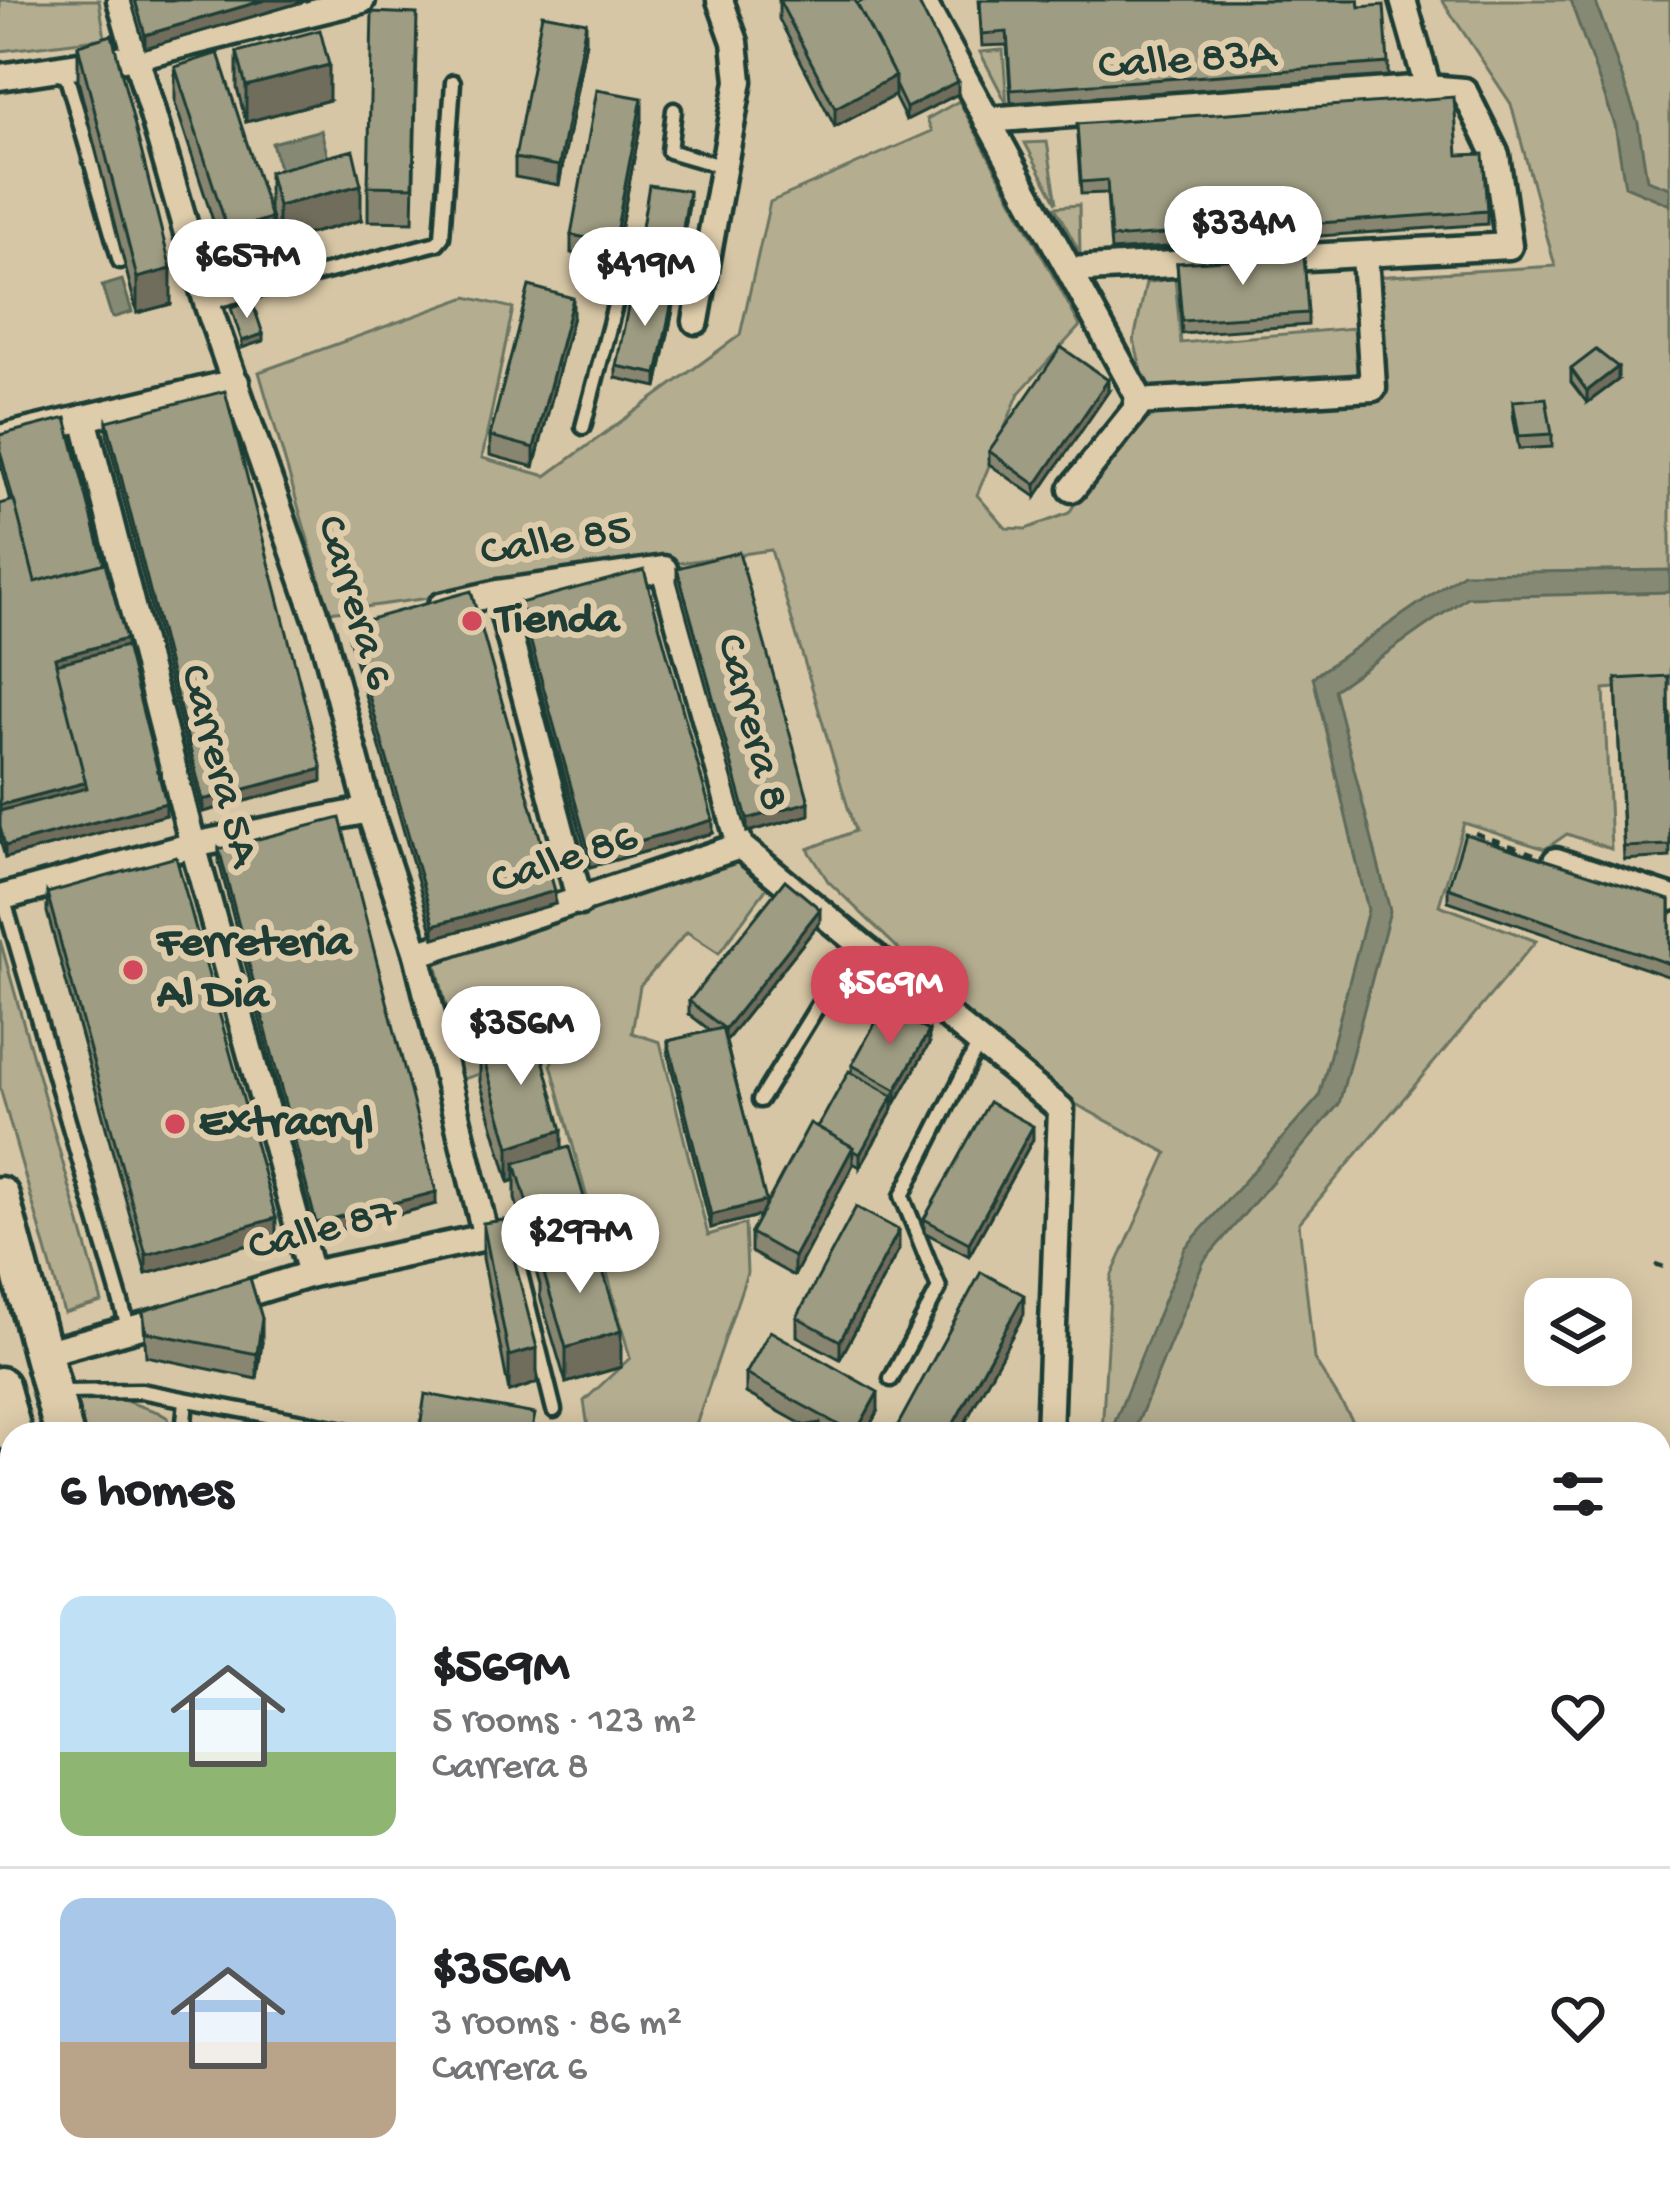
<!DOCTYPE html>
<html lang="en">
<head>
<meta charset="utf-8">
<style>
  :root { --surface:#fff; --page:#f6f6f6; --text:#202124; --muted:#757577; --line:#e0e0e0; --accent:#d1495b }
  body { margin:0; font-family:"Gochi Hand",sans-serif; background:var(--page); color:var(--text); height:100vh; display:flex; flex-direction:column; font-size:45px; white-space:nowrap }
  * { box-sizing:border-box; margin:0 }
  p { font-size:39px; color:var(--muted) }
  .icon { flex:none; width:66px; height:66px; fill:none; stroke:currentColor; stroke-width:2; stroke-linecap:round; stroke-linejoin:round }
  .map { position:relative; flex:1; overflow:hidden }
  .drawer { position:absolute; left:0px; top:1422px; width:1671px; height:768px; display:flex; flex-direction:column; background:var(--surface); border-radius:36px 36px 0 0; box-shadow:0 6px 30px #0003 }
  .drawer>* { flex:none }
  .controls { position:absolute; left:1524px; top:1278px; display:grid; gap:24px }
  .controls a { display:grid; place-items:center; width:108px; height:108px; border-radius:24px; background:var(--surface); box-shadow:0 6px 30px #0003; font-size:60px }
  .price { position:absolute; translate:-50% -102px; padding:0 27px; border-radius:42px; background:#fff; color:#222; font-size:39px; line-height:78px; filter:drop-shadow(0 3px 6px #0008) }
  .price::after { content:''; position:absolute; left:50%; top:72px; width:36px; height:27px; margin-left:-18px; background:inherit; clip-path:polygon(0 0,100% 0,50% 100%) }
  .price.active { background:var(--accent); color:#fff }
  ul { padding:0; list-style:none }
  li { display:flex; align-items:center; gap:36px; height:300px; padding:0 60px }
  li+li { border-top:3px solid var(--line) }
  li span { display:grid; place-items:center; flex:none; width:336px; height:240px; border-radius:24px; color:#555 }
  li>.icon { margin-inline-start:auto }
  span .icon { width:144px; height:144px; fill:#fffc; stroke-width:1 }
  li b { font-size:51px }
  h2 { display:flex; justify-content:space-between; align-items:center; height:144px; padding:0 60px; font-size:51px }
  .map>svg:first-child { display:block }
  .green { fill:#b5ad90; stroke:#6a7562; stroke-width:3 }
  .water { fill:#868a74; stroke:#5d6b5a; stroke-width:3 }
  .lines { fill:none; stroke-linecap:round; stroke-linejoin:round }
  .service-casing { stroke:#1f3d34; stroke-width:21 }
  .minor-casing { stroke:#1f3d34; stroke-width:33 }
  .primary-casing { stroke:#1f3d34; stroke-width:45 }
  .path { stroke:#1f3d34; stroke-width:4.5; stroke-dasharray:9 9; stroke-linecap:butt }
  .service { stroke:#deccaa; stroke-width:12 }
  .minor { stroke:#deccaa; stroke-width:24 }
  .primary { stroke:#deccaa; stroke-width:36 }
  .wall { fill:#888670; stroke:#1f3d34; stroke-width:3 }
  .shaded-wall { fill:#6f6d5b; stroke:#1f3d34; stroke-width:3 }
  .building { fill:#9e9c82; stroke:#1f3d34; stroke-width:3 }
  .poi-dot { fill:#d1495b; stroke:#deccaa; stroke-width:4.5 }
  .labels { text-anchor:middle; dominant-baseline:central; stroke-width:12; stroke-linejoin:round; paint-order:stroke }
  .street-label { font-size:45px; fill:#1f3d34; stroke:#deccaa }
  .poi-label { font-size:45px; font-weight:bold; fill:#1f3d34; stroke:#deccaa; text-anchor:start }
</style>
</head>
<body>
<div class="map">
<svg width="1670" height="2190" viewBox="0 0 1670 2190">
  <rect width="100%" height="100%" fill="#d6c6a5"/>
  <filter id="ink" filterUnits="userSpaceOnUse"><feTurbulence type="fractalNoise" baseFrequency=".00833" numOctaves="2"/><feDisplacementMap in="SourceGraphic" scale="24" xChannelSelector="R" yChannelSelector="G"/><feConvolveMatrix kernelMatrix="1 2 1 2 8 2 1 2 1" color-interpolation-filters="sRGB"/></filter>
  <g filter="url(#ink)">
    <g class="green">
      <path d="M0 0H99L105 38 0 51Z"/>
      <path d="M1442 0H1670V684L1604 689 1611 849 1567 834 1545 849 1464 823 1439 905 1536 941 1299 1223 1314 1359 1361 1434H1102L1111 1277 1167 1153 1040 1085 828 881 808 849 855 831 771 550 329 612 259 372 467 297 513 308 482 458 546 476 740 335 770 202 932 131 927 119 959 101 1080 326 1019 393 977 495 1006 528 1026 529 1069 513 1123 426 1153 417 1134 340 1146 283 1175 278 1181 343 1377 326 1374 277 1555 266 1511 104Z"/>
      <path d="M1003 50 1007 104 980 52Z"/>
      <path d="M1047 142 1057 203 1025 143Z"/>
      <path d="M1079 205 1080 253 1055 207Z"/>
      <path d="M743 856 772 881 719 953 687 932 640 986 632 1033 660 1042 708 1235 745 1224 747 1273 693 1434H589L584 1401 630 1358 551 1064 555 1051 463 1079 435 958Z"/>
      <path d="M0 940 102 1302 64 1313 0 1088Z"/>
      <path d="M69 1382 158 1412 168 1418 175 1434H80Z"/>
      <path d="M605 2178H877L876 2190H609Z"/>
      <path d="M881 2178H1222L1226 2190H882Z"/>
    </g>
    <g class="water">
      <path d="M1570 0H1595L1638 123 1647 180 1670 188V205L1625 186 1615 125Z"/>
      <path d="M321 130 329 162 281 175 272 143Z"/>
      <path d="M122 280 132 312 112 318 102 286Z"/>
      <path d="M1670 570V592L1467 597 1334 690 1390 911 1339 1104 1204 1261 1133 1434H1110L1185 1248 1319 1097 1368 910 1313 677 1463 573Z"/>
    </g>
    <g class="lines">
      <defs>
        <g id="service">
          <path d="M64 67 120 261"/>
          <path d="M674 110 669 151 724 167"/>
          <path d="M207 303 437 243 442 237 453 82"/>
          <path d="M583 427 620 286 628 282 700 294"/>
          <path d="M2 894 129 1330"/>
          <path d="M760 1100 857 942"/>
          <path d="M498 1241 515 1253 554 1410"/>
          <path d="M891 1379 939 1288 902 1196 979 1043"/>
          <path d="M60 1392 141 1391 366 1434"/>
          <path d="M183 1434 186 1400"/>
          <path d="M0 1625 12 1669"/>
          <path d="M0 2126 12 2123"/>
          <path d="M0 2170 12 2166"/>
          <path d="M358 2178 364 2190"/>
        </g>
        <g id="minor">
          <path d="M120 0 207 303 322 633 369 810 417 954 486 1237 311 1274 227 1300"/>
          <path d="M922 0 1138 396 1137 408 1072 489"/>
          <path d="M1403 0 1428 88"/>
          <path d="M0 77 137 56 362 0"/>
          <path d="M987 120 1428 88 1464 91 1496 155 1509 246 1271 259"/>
          <path d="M1071 270 1206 262"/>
          <path d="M696 321 739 81 735 42 720 0"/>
          <path d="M1137 402 1373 388 1365 254"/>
          <path d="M84 418 193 845 311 1274"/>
          <path d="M0 438 236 382"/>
          <path d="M498 593 580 902"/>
          <path d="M441 606 498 593 664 569 740 846 1061 1109 1049 1434"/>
          <path d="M1556 861 1670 898"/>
          <path d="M0 898 193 845 369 810"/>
          <path d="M417 954 740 846"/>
          <path d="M43 1353 171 1318"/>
          <path d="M0 1843 12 1840"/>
          <path d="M163 2178 167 2190"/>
        </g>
        <g id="primary">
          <path d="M0 1196 64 1434"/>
          <path d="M0 1386 13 1434"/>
          <path d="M216 2178 219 2190"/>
          <path d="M265 2178 268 2190"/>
        </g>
      </defs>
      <use href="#service" class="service-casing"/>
      <use href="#minor" class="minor-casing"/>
      <use href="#primary" class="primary-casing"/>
      <g class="path">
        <path d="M1475 833 1534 854"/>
        <path d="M1655 1264 1670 1269"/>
        <path d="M0 1472 12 1515"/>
      </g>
      <use href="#service" class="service"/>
      <use href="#minor" class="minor"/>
      <use href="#primary" class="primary"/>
    </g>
    <g class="wall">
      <path d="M131 0H309L145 48Z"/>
      <path d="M779 0 857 4 958 94 906 120 894 96 835 127 779 19Z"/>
      <path d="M979 0H1358L1359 7 1388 63V76L1011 103 1007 45 982 46Z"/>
      <path d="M586 41 559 185 515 177V158Z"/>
      <path d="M78 45 171 304 137 313 78 80Z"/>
      <path d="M417 49 413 222 368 221V186Z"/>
      <path d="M237 52 329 100 246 122 237 88Z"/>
      <path d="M175 67 271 253 228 267 175 103Z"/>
      <path d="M642 117 614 262 571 253V235Z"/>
      <path d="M1077 136 1458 155 1487 211V224L1111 251 1107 193 1081 194Z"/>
      <path d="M269 172 361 220 278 242 269 208Z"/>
      <path d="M689 204 676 282 636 276V263Z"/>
      <path d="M1177 263 1308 313V325L1182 334Z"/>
      <path d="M674 305 657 387 616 378V366Z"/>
      <path d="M573 316 534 467 490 455V436Z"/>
      <path d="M1571 369 1618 380 1587 403 1571 382Z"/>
      <path d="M1108 392 1036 497 989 464V451Z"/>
      <path d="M1513 401 1552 434V447L1519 449 1513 414Z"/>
      <path d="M107 421 322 781 203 812 107 434Z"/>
      <path d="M0 435 126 646 166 815 5 858 0 839V504L10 501 0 463Z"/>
      <path d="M677 568 809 815 747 832 677 581Z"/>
      <path d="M520 603 713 833 590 867 520 616Z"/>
      <path d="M349 625 555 904 434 938 349 638Z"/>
      <path d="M1616 679 1670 713V857L1624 860Z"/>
      <path d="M219 849 436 1204 316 1236 219 862Z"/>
      <path d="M1448 888 1670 900V977L1448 901Z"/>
      <path d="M47 893 276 1237 146 1274 47 912Z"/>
      <path d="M820 922 726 1041 766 1206 852 1073V1065L929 1044 896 1102 893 1100V1109L860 1167 853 1163 794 1276 751 1252V1233L761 1215 711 1228 668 1054V1041L711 1031 689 1014V1001Z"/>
      <path d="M480 1046 562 1149 595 1247 621 1367 566 1383 540 1296V1285L515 1199V1180L509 1182 480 1082Z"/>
      <path d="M1033 1139 969 1256 924 1232V1219Z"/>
      <path d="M483 1223 537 1383 509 1392 483 1258Z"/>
      <path d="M899 1249 840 1359 797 1336V1317Z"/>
      <path d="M143 1311 262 1342 257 1379 146 1356Z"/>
      <path d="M746 1374 878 1411 865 1434H756L805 1426 746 1393Z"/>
      <path d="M50 2178H126L129 2190H53Z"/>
    </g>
    <g class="shaded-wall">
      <path d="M265 0H309L145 48V35Z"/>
      <path d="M586 22V41L559 185V166Z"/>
      <path d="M329 65V100L246 122V86Z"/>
      <path d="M895 76V95L835 127V108Z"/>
      <path d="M958 81V94L906 120V108Z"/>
      <path d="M642 98V117L614 262V243Z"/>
      <path d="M361 185V220L278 242V206Z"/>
      <path d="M689 191V204L676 282V270Z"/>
      <path d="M271 218V253L228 267V231Z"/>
      <path d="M171 269V304L137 313V278Z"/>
      <path d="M674 292V305L657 387V374Z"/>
      <path d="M573 298V316L534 467V448Z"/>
      <path d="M263 334V341L242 348V341Z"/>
      <path d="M1618 367V380L1587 403V391Z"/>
      <path d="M1108 380V392L1036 497V485Z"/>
      <path d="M126 639V658L58 676 55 658Z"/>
      <path d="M322 769V781L203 812V800Z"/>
      <path d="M87 782V801L0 823V805Z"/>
      <path d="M809 802V815L747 832V819Z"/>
      <path d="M166 803V815L5 858V846Z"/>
      <path d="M713 820V833L590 867V855Z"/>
      <path d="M555 891V904L434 938V925Z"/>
      <path d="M820 909V922L725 1042V1029Z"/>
      <path d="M929 1031V1044L896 1102V1090Z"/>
      <path d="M893 1096V1109L860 1167V1154Z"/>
      <path d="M1033 1126V1139L969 1256V1243Z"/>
      <path d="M562 1130V1166L515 1163V1180L509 1182V1147Z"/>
      <path d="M853 1147V1165L794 1276V1257Z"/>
      <path d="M436 1192V1204L316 1236V1223Z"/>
      <path d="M766 1201V1214L711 1228V1215Z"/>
      <path d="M276 1218V1237L146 1274V1255Z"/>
      <path d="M899 1230V1249L840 1359V1341Z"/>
      <path d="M595 1234V1270L541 1261V1251Z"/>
      <path d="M1024 1295V1314L959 1434H948Z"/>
      <path d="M262 1318V1342L257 1379V1354Z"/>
      <path d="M621 1331V1367L566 1383V1348Z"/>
      <path d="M537 1348V1383L509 1392V1356Z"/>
      <path d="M878 1392V1411L865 1434H855Z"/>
      <path d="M12 1798V1823L0 1826V1802Z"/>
      <path d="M12 1899V1912L0 1915V1903Z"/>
      <path d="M12 2038V2062L0 2066V2041Z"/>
    </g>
    <g class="building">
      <path d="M135 0H265L145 35Z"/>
      <path d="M779 0H855L895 76 835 108Z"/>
      <path d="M864 0H917L958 81 906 108 895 85V76L857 4Z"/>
      <path d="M980 0H1358L1359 7 1384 5 1388 63 1011 90 1007 32 982 34Z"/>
      <path d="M372 12 417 14 413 187 368 186Z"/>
      <path d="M542 14 586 22 559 166 515 158Z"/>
      <path d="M320 30 329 65 246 86 237 52Z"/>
      <path d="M112 35 171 269 137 278 78 45Z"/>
      <path d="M218 53 271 218 228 231 175 67Z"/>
      <path d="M597 90 642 98 614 243 571 235Z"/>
      <path d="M1454 97 1458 155 1483 154 1487 211 1111 238 1107 180 1081 182 1077 124Z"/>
      <path d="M353 150 361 185 278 206 269 172Z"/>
      <path d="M649 185 689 191 676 270 636 263Z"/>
      <path d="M1304 255 1308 313 1182 321 1177 263Z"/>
      <path d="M633 283 674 292 657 374 616 366Z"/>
      <path d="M529 286 573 298 534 448 490 436Z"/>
      <path d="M252 301 263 334 242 341 231 308Z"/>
      <path d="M1061 347 1108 380 1036 485 989 451Z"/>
      <path d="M1596 350 1618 367 1587 391 1571 369Z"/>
      <path d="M225 391 322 769 203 800 107 421Z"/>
      <path d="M1546 398 1552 434 1519 436 1513 401Z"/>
      <path d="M66 418 104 564 35 582 0 451V435Z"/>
      <path d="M14 500 35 582 105 563 126 639 55 658 87 782 0 805V504Z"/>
      <path d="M739 552 809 802 747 819 677 568Z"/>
      <path d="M644 570 713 820 590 855 520 603Z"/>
      <path d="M471 591 555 891 434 925 349 625Z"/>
      <path d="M126 646 166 803 5 846 0 827V811L87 788 56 664Z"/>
      <path d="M1668 676 1670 845 1624 847 1616 679Z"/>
      <path d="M340 818 436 1192 316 1223 219 849Z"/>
      <path d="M1465 834 1670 900V964L1448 888Z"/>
      <path d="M176 857 276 1218 146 1255 47 893Z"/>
      <path d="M785 880 820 909 725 1029 689 1001Z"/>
      <path d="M884 1007 929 1031 896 1090 852 1065Z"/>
      <path d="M722 1028 766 1201 711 1215 668 1041Z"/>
      <path d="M535 1029 562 1130 509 1147 480 1046Z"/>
      <path d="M849 1071 893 1096 860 1154 853 1150V1147L818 1127Z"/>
      <path d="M989 1102 1033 1126 969 1243 924 1219Z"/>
      <path d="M810 1123 853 1147 794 1257 751 1233Z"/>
      <path d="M569 1147 595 1234 541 1251 515 1163Z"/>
      <path d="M856 1207 899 1230 840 1341 797 1317Z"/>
      <path d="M504 1220 537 1348 509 1356 483 1223Z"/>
      <path d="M595 1244 621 1331 566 1348 540 1260Z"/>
      <path d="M981 1272 1024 1295 948 1434H893Z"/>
      <path d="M250 1278 262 1318 257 1354 146 1332 143 1311Z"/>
      <path d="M770 1331 878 1392 855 1434 746 1374Z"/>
      <path d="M425 1394 535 1414 531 1434H419Z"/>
      <path d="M820 1423 822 1434H756Z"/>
      <path d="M0 1741 12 1783V1798L0 1802Z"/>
      <path d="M6 1851H12V1899L0 1903V1853Z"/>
      <path d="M12 1935V2038L0 2041V1939Z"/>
      <path d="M55 2178H126L129 2190H59Z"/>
    </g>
  </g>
  <g class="poi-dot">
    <circle cx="472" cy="621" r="12"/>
    <circle cx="133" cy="970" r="12"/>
    <circle cx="175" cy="1124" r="12"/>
  </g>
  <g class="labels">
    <g class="street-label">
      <text transform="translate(1187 62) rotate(-4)">Calle 83A</text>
      <text transform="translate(556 543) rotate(-9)">Calle 85</text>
      <text transform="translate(353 603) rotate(73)">Carrera 6</text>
      <text transform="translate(750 723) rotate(75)">Carrera 8</text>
      <text transform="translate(217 766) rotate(75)">Carrera 5A</text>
      <text transform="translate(565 861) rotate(-18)">Calle 86</text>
      <text transform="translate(323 1232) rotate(-14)">Calle 87</text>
    </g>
    <g class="poi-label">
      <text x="496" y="621">Tienda</text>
      <text x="157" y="944">Ferreteria<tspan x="157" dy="52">Al Dia</tspan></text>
      <text x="199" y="1124">Extracryl</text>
    </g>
  </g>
</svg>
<div class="controls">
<a><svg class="icon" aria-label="layers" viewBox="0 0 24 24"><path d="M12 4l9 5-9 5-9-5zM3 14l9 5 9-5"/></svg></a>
</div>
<b class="price" style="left:1243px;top:288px">$334M</b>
<b class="price" style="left:247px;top:321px">$657M</b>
<b class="price" style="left:645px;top:329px">$419M</b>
<b class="price active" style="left:890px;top:1048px">$569M</b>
<b class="price" style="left:521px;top:1088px">$356M</b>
<b class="price" style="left:580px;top:1296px">$297M</b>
<section class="drawer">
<h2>6 homes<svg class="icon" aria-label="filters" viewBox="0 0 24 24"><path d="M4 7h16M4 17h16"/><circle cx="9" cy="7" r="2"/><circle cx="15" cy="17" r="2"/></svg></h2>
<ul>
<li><span style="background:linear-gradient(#bfe0f5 65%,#8fb573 0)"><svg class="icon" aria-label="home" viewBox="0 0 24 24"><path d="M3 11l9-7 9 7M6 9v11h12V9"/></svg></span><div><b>$569M</b><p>5 rooms · 123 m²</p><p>Carrera 8</p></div><svg class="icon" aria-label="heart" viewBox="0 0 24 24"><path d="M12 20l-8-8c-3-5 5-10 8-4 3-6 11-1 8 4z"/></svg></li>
<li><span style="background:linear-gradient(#a9c7e8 60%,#b9a48a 0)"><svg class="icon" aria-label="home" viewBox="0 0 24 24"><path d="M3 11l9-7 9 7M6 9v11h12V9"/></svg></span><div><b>$356M</b><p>3 rooms · 86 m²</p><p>Carrera 6</p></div><svg class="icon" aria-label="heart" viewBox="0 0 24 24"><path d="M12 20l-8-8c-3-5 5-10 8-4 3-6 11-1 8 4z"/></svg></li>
</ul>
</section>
</div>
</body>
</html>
